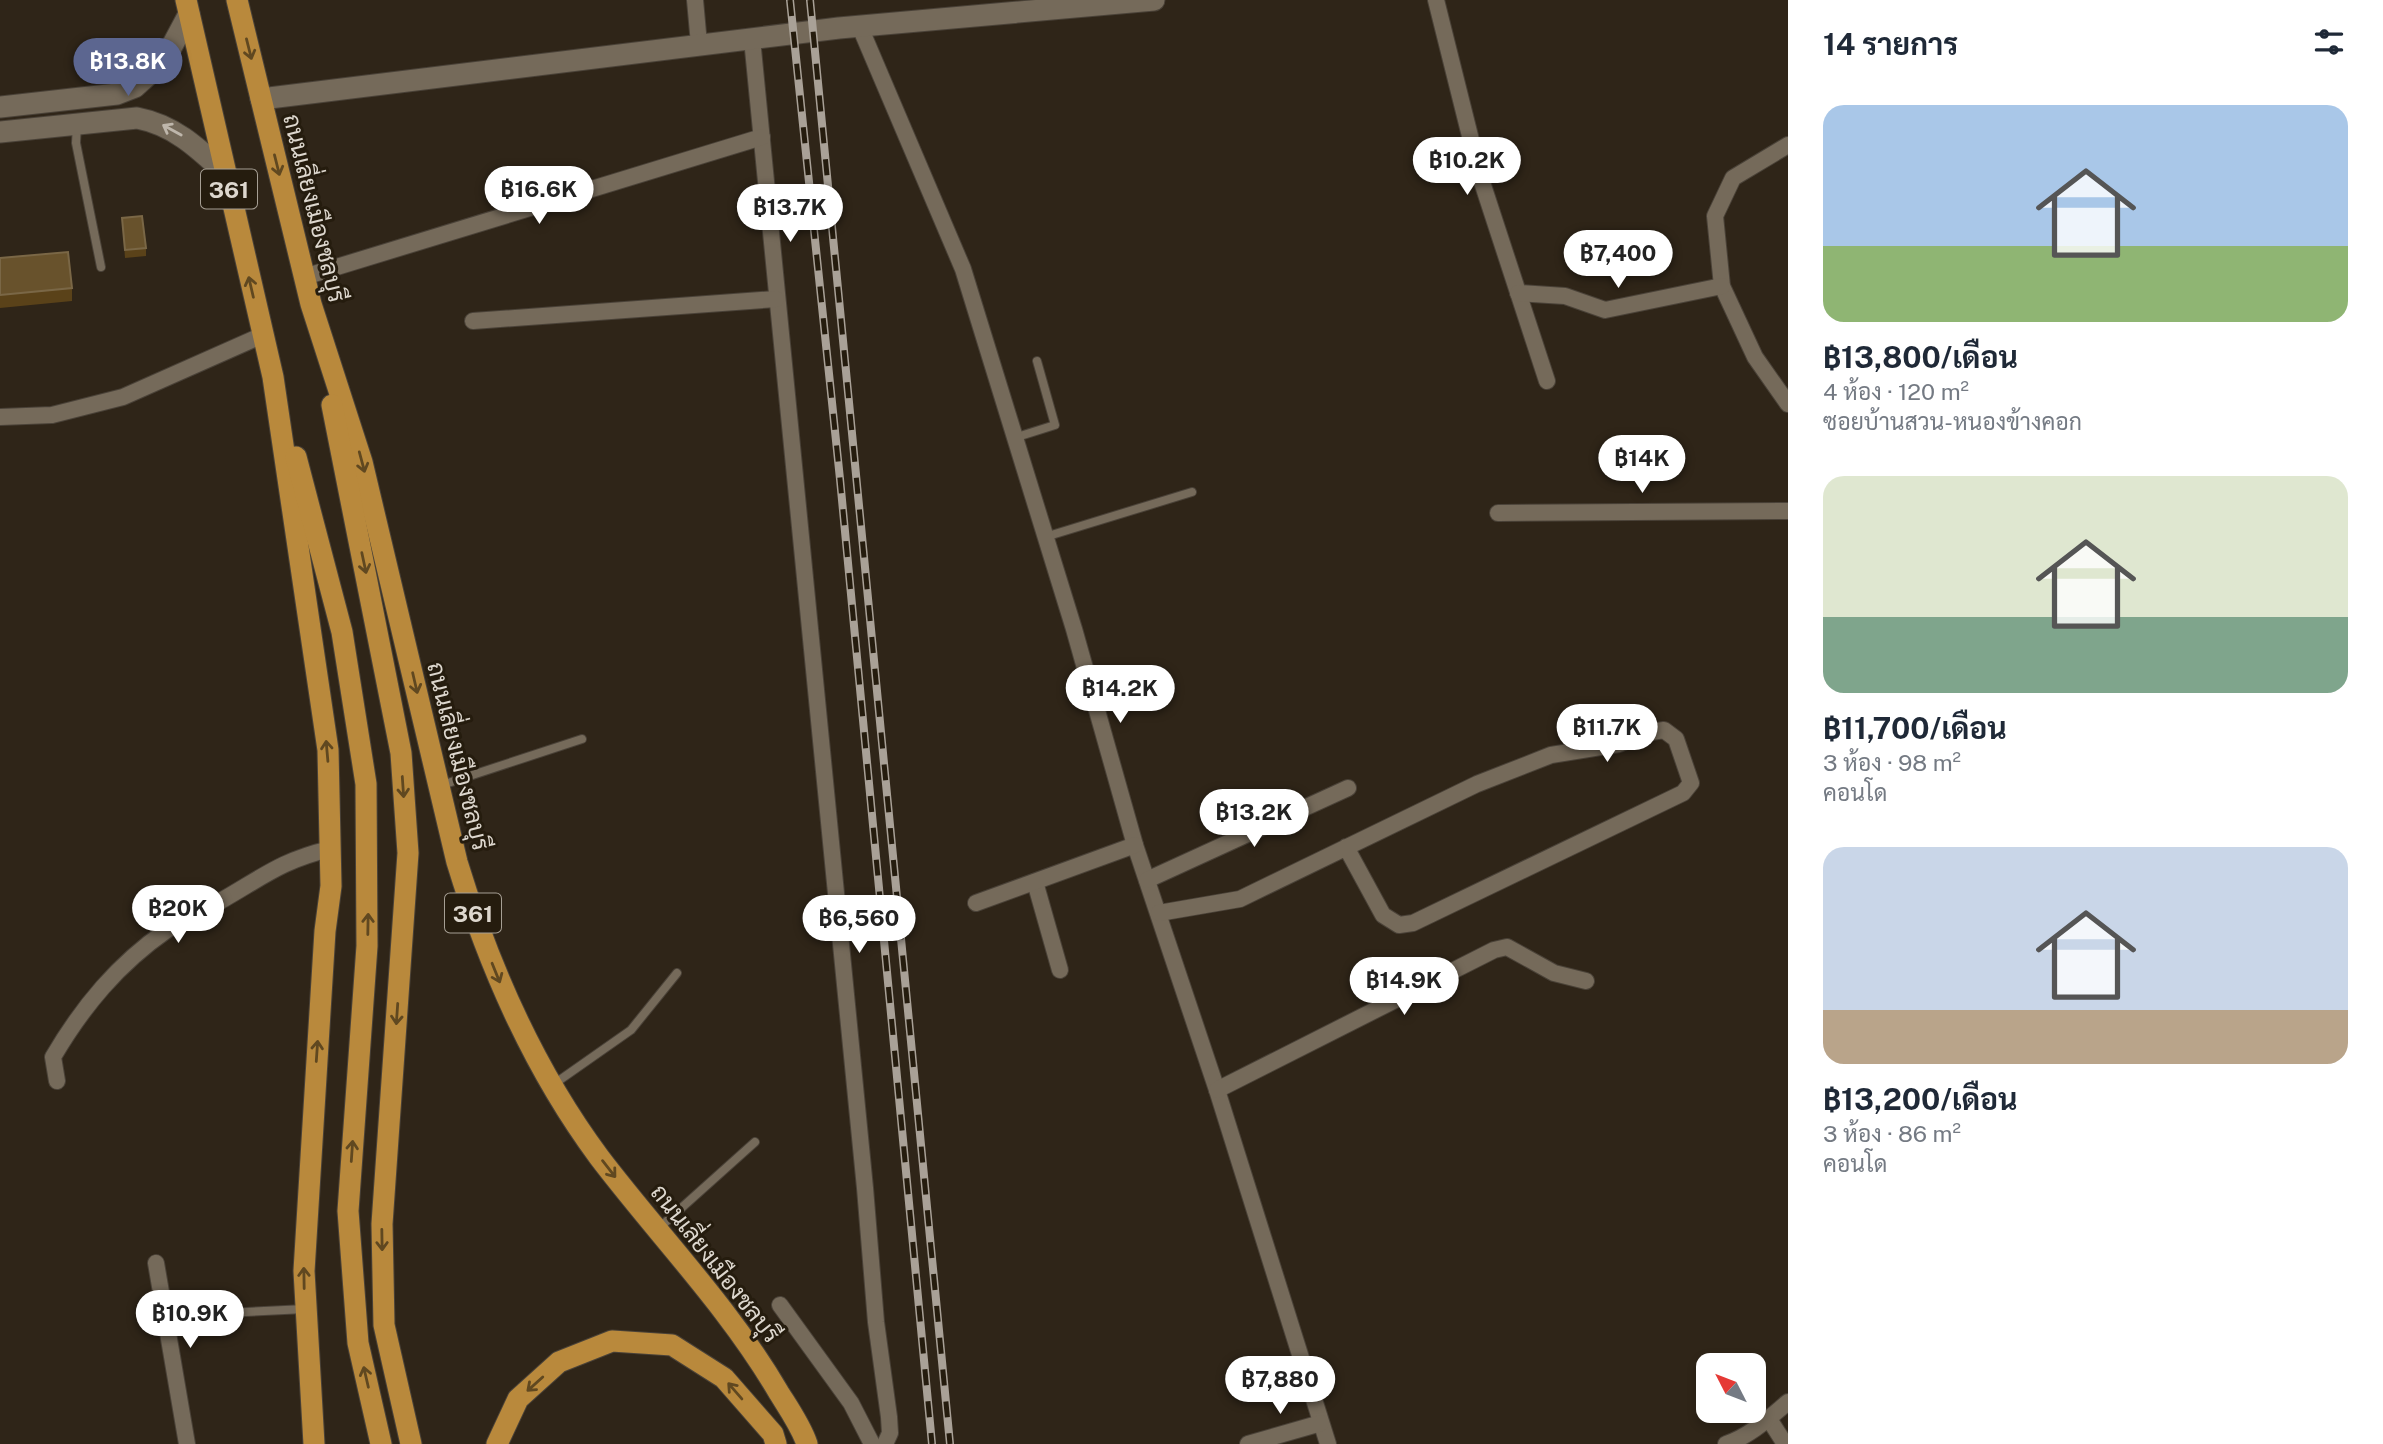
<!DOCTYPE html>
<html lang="th">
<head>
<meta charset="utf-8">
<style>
  :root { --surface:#fff; --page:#f6f6f7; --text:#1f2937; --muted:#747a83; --accent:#5c6690 }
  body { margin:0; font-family:"Public Sans",Sarabun,sans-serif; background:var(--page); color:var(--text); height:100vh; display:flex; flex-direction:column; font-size:26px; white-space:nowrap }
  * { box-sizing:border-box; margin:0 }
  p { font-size:23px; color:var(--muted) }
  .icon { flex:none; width:38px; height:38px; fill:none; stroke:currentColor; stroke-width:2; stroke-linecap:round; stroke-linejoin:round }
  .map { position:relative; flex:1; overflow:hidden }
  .details { display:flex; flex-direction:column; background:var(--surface); width:595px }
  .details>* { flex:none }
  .needle { width:46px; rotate:312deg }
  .tools { position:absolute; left:1696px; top:1353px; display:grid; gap:14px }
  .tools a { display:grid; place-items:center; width:70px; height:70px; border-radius:14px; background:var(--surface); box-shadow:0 4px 10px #0003; font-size:35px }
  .price { position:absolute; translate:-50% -60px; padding:0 16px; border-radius:24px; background:#fff; color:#222; font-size:23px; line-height:46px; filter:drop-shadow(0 2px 4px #0008) }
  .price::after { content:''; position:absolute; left:50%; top:42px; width:21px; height:16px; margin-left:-10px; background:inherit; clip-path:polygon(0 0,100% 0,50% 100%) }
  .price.current { background:var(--accent); color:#fff }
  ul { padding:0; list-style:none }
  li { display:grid; align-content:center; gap:14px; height:371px; padding:0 35px }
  li span { display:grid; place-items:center; height:217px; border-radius:21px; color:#555 }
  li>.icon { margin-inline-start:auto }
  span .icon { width:126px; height:126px; fill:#fffc; stroke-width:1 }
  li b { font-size:30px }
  h2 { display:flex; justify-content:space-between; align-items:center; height:84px; padding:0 35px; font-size:30px }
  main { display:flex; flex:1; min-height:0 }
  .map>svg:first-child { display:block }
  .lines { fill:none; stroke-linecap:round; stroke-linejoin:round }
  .lane-casing { stroke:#4a4238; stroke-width:10 }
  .street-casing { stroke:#4a4238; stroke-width:18 }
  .secondary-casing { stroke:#4a4238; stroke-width:23 }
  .highway-casing { stroke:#4a4238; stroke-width:23 }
  .lane { stroke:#756a5a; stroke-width:8 }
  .street { stroke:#756a5a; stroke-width:16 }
  .secondary { stroke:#756a5a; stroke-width:21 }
  .highway { stroke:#b9893c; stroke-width:21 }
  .rail-casing { stroke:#a9a197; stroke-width:8 }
  .rail { stroke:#251c0e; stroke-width:5; stroke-dasharray:16; stroke-linecap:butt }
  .wall { fill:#5a4219 }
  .building { fill:#68522c; stroke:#7a6746; stroke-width:2 }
  .oneway { stroke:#604820 }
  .oneway2 { stroke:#beb6ab }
  .labels { text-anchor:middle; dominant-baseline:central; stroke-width:6; stroke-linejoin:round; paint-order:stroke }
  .shield { fill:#251c0e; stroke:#a69f94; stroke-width:2 }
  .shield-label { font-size:23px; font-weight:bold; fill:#ddd7ce }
  .street-label { font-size:24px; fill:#ddd7ce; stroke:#251c0e }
</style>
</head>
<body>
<main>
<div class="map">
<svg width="1788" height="1444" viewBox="0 0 1788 1444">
  <rect width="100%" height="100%" fill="#2f2518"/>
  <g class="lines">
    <defs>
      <g id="lane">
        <path d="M77 124 76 143 101 267"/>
        <path d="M1014 438 1055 425 1037 361"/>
        <path d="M1045 537 1192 492"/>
        <path d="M439 786 582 739"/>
        <path d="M554 1084 631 1030 677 973"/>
        <path d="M659 1228 755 1142"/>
        <path d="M165 1316 305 1309"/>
      </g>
      <g id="street">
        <path d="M695 0 699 44"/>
        <path d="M1436 0 1480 176 1547 381"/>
        <path d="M860 27 963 269 1074 629 1135 845 1217 1090 1328 1444"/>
        <path d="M752 39 865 1188 876 1322 889 1417 890 1433 885 1444"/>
        <path d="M1788 145 1733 178 1715 216 1722 286 1755 357 1788 404"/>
        <path d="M304 277 762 137"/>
        <path d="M1518 293 1565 296 1605 310 1722 286"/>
        <path d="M473 321 776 299"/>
        <path d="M0 417 52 415 123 397 263 335"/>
        <path d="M1498 513 1788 511"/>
        <path d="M1147 880 1348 788"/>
        <path d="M1035 882 1060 970"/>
        <path d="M976 903 1135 845"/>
        <path d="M1159 913 1240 899 1477 784 1551 755 1619 744 1645 733 1664 730 1676 739 1691 783 1683 793 1413 923 1399 925 1383 915 1346 847"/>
        <path d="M57 1081 53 1057C83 1006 118 964 167 930 185 918 205 910 224 899 264 876 283 860 330 849"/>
        <path d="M1217 1090 1494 950 1507 947 1554 973 1586 981"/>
        <path d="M156 1263 187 1444"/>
        <path d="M780 1305 851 1403 872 1444"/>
        <path d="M1769 1419 1785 1444"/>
        <path d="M1248 1444 1321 1423"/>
        <path d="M1726 1444C1750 1436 1769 1418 1788 1402"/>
      </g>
      <g id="secondary">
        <path d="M261 99 839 28 1154 0"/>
        <path d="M0 107 117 94 135 87 164 61 189 14"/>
        <path d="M0 132 137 118C174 125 198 148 225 173"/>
      </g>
      <g id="highway">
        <path d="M186 0 273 377 328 750 331 886 325 931 304 1271 314 1444"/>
        <path d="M237 0 311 304 362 462 457 862C489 967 533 1068 599 1157 659 1236 729 1307 779 1393 789 1409 801 1426 807 1444"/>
        <path d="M332 405 401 753 408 853 382 1224 384 1325 411 1444"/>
        <path d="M296 457 342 632 366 784 367 946 348 1211 358 1343 381 1444"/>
        <path d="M497 1444 518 1399 559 1362 612 1341 672 1345 724 1378 773 1434 776 1444"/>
      </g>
    </defs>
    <use href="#lane" class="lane-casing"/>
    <use href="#street" class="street-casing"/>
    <use href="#secondary" class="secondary-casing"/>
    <use href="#highway" class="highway-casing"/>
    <use href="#lane" class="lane"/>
    <use href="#street" class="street"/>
    <use href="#secondary" class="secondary"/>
    <use href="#highway" class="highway"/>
    <defs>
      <g id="rail">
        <path d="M790 0 840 479 932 1444"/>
        <path d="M810 0 950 1444"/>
      </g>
    </defs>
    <use href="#rail" class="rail-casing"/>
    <use href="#rail" class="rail"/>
  </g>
  <g class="wall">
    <path d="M122 218 146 248V256L125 258Z"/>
    <path d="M0 258 72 288V301L0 308Z"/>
  </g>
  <g class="building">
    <path d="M142 216 146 248 125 250 122 218Z"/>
    <path d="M68 252 72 288 0 295V258Z"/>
  </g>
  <defs><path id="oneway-shaft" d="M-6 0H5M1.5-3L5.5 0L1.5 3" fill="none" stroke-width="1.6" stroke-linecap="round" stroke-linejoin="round" transform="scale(1.75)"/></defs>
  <g class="oneway">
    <use href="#oneway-shaft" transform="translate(249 49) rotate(76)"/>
    <use href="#oneway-shaft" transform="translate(277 165) rotate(76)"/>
    <use href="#oneway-shaft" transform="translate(251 287) rotate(-103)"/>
    <use href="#oneway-shaft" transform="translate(362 462) rotate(75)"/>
    <use href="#oneway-shaft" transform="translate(364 563) rotate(78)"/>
    <use href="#oneway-shaft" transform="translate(415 683) rotate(77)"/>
    <use href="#oneway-shaft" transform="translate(327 751) rotate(-95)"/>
    <use href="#oneway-shaft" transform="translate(403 787) rotate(86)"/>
    <use href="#oneway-shaft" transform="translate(368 924) rotate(-89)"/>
    <use href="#oneway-shaft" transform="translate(496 973) rotate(68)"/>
    <use href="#oneway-shaft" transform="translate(397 1014) rotate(94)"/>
    <use href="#oneway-shaft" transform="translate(317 1051) rotate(-86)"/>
    <use href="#oneway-shaft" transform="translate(352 1151) rotate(-86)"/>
    <use href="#oneway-shaft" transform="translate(609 1169) rotate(52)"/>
    <use href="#oneway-shaft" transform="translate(382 1240) rotate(89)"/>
    <use href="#oneway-shaft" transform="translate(304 1278) rotate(-91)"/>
    <use href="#oneway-shaft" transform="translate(366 1377) rotate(-103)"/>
    <use href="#oneway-shaft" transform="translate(535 1384) rotate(138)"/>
    <use href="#oneway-shaft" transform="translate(735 1391) rotate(-131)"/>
  </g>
  <use class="oneway2" href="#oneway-shaft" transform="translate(172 130) rotate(-151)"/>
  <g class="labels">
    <g class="shield">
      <rect x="201" y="169.5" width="56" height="39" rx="5"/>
      <rect x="445" y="893.5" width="56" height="39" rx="5"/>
    </g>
    <g class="shield-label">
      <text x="229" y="189">361</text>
      <text x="473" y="913">361</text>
    </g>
    <g class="street-label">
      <text transform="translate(315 208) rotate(76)">ถนนเลี่ยงเมืองชลบุรี</text>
      <text transform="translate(459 756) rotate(76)">ถนนเลี่ยงเมืองชลบุรี</text>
      <text transform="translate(716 1263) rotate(52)">ถนนเลี่ยงเมืองชลบุรี</text>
    </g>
  </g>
</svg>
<div class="tools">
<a><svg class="needle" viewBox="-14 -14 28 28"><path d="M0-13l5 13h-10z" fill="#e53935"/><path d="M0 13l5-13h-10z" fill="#747a83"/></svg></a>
</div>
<b class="price current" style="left:128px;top:98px">฿13.8K</b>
<b class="price" style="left:1467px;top:197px">฿10.2K</b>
<b class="price" style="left:539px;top:226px">฿16.6K</b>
<b class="price" style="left:790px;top:244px">฿13.7K</b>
<b class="price" style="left:1618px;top:290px">฿7,400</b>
<b class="price" style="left:1642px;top:495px">฿14K</b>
<b class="price" style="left:1120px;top:725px">฿14.2K</b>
<b class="price" style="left:1607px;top:764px">฿11.7K</b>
<b class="price" style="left:1254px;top:849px">฿13.2K</b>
<b class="price" style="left:178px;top:945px">฿20K</b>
<b class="price" style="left:859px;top:955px">฿6,560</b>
<b class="price" style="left:1404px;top:1017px">฿14.9K</b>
<b class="price" style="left:190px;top:1350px">฿10.9K</b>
<b class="price" style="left:1280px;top:1416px">฿7,880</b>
</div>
<section class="details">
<h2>14 รายการ<svg class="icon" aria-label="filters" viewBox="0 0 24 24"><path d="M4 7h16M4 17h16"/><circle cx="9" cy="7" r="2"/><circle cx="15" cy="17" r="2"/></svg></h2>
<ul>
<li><span style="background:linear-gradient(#a9c7e8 65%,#8fb573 0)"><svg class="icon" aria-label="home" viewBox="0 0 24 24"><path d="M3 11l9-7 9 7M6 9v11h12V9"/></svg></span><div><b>฿13,800/เดือน</b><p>4 ห้อง · 120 m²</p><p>ซอยบ้านสวน-หนองข้างคอก</p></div></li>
<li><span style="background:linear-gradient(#dfe7d0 65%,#7fa58c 0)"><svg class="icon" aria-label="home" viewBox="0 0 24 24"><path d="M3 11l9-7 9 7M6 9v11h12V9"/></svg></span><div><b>฿11,700/เดือน</b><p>3 ห้อง · 98 m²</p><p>คอนโด</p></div></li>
<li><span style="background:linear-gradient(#c9d6e8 75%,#b9a48a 0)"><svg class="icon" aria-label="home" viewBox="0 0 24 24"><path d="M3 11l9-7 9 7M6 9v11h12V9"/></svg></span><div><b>฿13,200/เดือน</b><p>3 ห้อง · 86 m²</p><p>คอนโด</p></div></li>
</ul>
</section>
</main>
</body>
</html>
